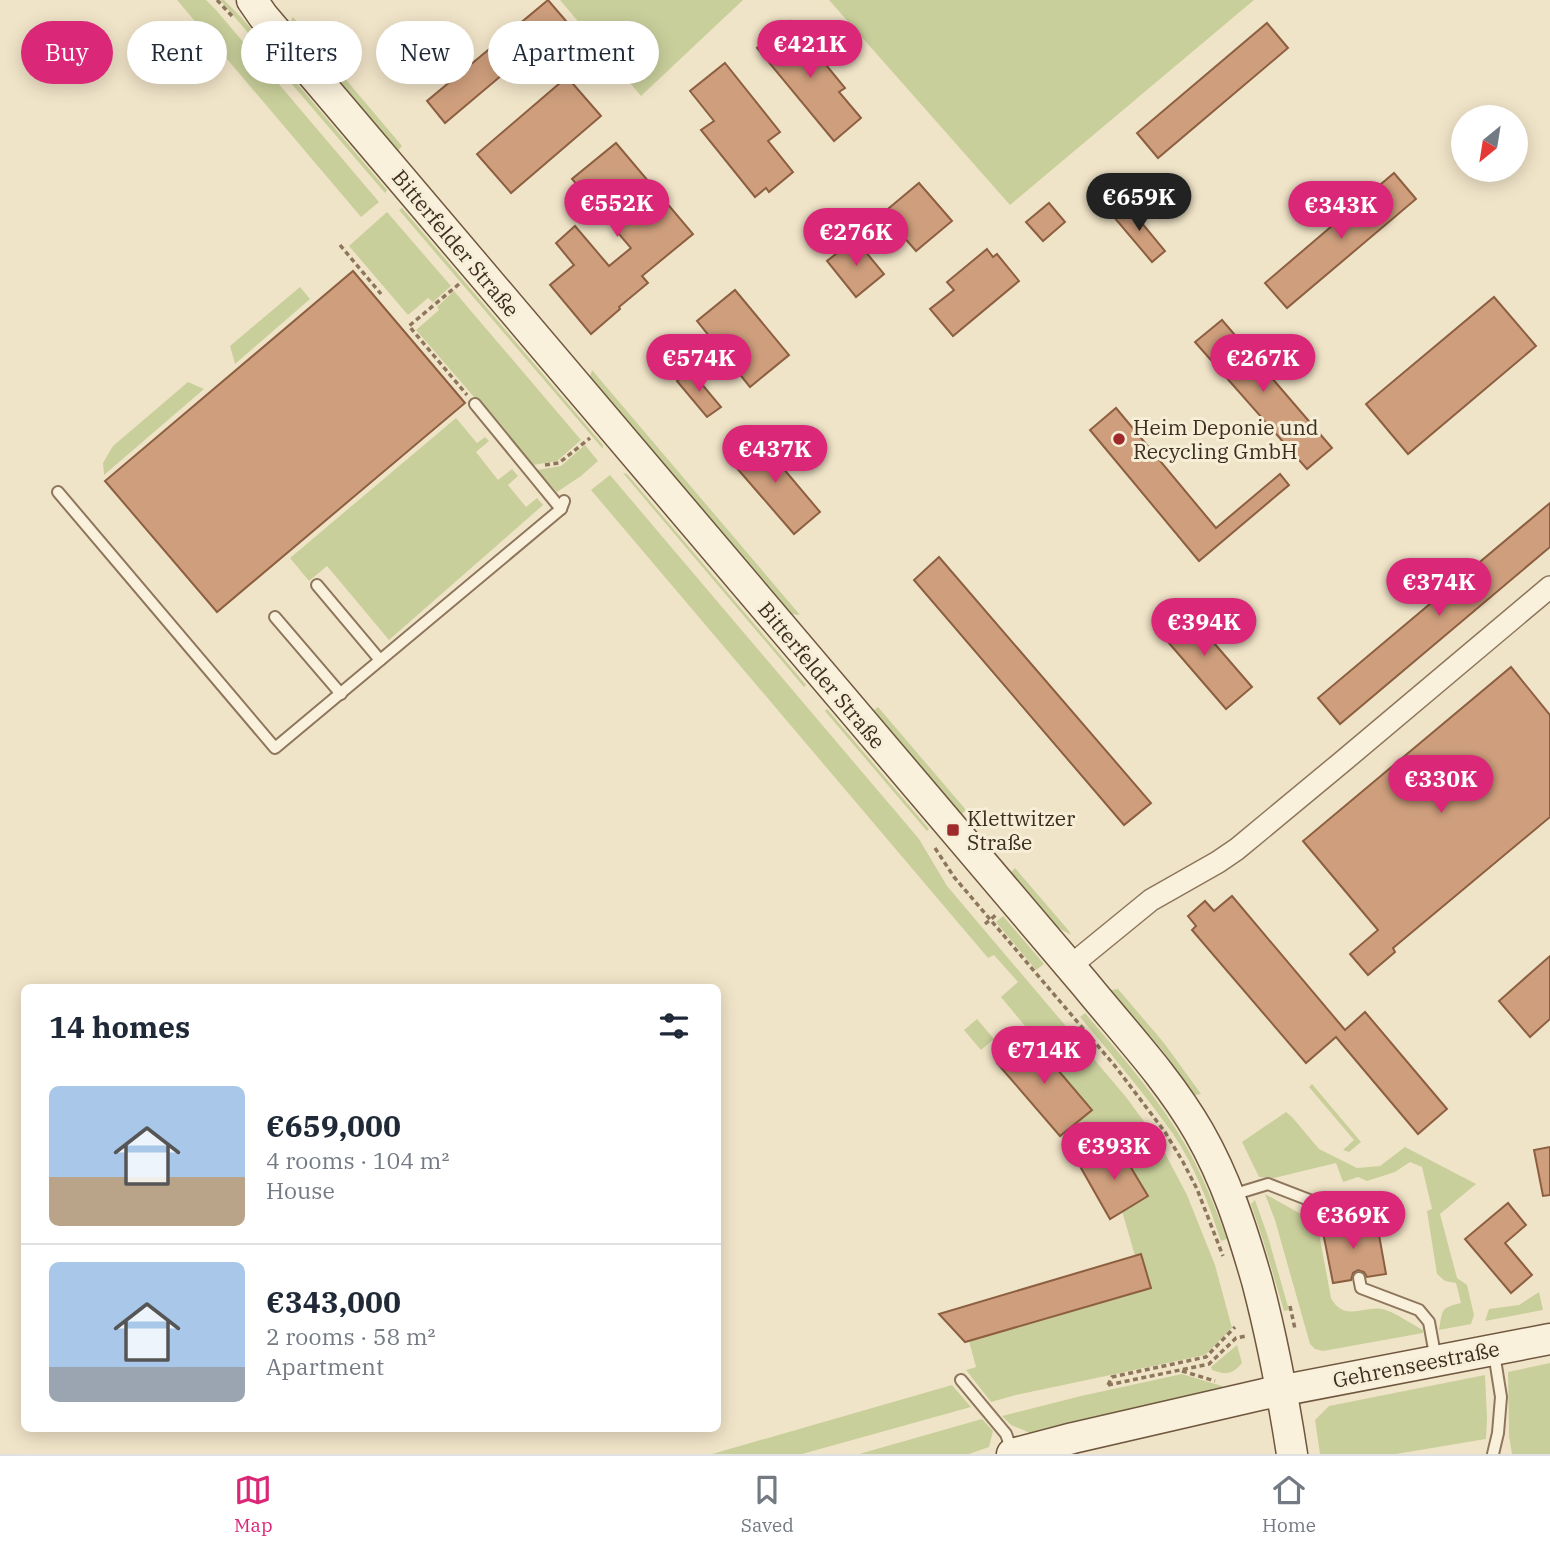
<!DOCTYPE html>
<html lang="en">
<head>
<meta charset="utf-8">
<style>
  :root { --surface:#fff; --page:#f2f2f3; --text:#1f2937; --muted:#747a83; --line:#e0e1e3; --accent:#db2777 }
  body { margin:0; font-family:"IBM Plex Serif",serif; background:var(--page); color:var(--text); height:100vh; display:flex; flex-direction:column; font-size:26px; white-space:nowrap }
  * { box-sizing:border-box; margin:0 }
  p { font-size:23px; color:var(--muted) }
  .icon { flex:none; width:38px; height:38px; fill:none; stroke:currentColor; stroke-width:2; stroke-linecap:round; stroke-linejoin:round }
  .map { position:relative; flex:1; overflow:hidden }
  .side { position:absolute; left:21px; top:984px; width:700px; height:448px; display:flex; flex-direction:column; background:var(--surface); border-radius:10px; box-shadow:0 4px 18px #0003 }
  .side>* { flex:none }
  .banner { position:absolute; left:21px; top:21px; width:700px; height:63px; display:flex; gap:14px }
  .needle { width:46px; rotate:210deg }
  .fabs { position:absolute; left:1451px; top:105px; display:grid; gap:14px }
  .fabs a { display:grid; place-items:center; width:77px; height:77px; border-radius:50%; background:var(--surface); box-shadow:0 4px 18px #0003; font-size:35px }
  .price { position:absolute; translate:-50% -60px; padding:0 16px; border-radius:24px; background:var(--accent); color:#fff; font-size:23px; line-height:46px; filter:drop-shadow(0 2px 4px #0008) }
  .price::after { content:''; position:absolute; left:50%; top:42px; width:21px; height:16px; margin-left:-10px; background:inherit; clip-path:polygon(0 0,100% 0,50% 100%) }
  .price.selected { background:#222; color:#fff }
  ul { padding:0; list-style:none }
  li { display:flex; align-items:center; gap:21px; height:175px; padding:0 28px }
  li+li { border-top:2px solid var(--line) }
  li span { display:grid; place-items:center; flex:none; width:196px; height:140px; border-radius:10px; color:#555 }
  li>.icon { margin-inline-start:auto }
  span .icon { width:84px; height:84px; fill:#fffc; stroke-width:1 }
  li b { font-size:30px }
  h2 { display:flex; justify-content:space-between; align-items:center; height:84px; padding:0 28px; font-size:30px }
  .chip { padding:0 24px; border-radius:32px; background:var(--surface); box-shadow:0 4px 18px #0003; font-size:24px; line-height:63px }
  .chip.selected { background:var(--accent); color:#fff }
  .menu { display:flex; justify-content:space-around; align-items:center; height:98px; border-top:2px solid var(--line); background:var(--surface); font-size:19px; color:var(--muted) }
  .menu a { display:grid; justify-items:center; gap:4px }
  .menu .selected { color:var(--accent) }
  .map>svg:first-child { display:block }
  .green { fill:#c9cf9b }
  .building { fill:#cf9f7d; stroke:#8d5f41; stroke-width:2 }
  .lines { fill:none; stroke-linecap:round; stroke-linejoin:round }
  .lane-casing { stroke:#8d765c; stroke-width:14 }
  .street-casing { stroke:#8d765c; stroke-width:24 }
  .secondary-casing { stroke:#6f573f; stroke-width:33 }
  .path { stroke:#8d765c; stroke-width:3.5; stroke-dasharray:5 3.5; stroke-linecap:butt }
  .lane { stroke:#faf1dc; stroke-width:10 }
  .street { stroke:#faf1dc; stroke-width:21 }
  .secondary { stroke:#faf1dc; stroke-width:30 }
  .poi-dot { fill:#9e2a2b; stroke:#f7eed8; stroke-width:2.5 }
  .labels { text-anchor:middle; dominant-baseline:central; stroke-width:6; stroke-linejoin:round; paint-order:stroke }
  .street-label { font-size:21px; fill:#3d2e20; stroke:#f7eed8 }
  .poi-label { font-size:21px; fill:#3d2e20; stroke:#f7eed8; text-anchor:start }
</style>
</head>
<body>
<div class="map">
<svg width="1550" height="1454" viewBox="0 0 1550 1454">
  <rect width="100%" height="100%" fill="#f0e4c8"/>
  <g class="green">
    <path d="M177 0H206L216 10 379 202 361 217Z"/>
    <path d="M220 0H224L241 17 387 190 385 193Z"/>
    <path d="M560 0H743L641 96Z"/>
    <path d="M829 0H1254L1010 205Z"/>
    <path d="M293 17 402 146 398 151 290 22Z"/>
    <path d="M402 208 603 445V449L399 210Z"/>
    <path d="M387 212 451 286 433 302 428 298 408 315 349 246Z"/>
    <path d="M300 287 310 299 235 364 230 346Z"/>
    <path d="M454 291 581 440 557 461 533 465 416 330 439 310 437 307Z"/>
    <path d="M592 370 800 615 791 614 590 377Z"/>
    <path d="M188 382 204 389 104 475 103 463 113 446Z"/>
    <path d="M456 418 477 443 485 437 489 441 476 452 498 480 512 469 518 476 508 485 526 507 537 498 543 505 389 640 327 566 309 581 290 558Z"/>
    <path d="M585 445 598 461 581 476 557 492 537 470 561 466Z"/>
    <path d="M623 473 627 474 806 685 804 687Z"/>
    <path d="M610 475 919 839 947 886 1126 1097 1159 1142 1187 1195 1215 1265 1232 1328 1205 1355 1016 1395 991 1402 966 1370 976 1367 969 1341 1151 1288 1141 1254 1135 1256 1122 1211 1148 1196 1118 1146 1081 1168 1060 1136 1091 1110 1030 1036 1021 1043 1014 1035 1025 1026 1001 997 1018 982 994 955 988 958 591 490Z"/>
    <path d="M878 707 966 810 961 815 873 711Z"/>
    <path d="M827 709 929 829 927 831 825 711Z"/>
    <path d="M1015 868 1069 931 1071 935 1057 927 1011 872Z"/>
    <path d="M1003 916 1044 964 1036 970 996 922Z"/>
    <path d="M1118 989 1164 1043 1201 1094 1195 1095 1163 1051 1111 990Z"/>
    <path d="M1085 1013C1121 1055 1158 1097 1186 1146 1203 1176 1215 1207 1227 1239L1221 1241C1209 1205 1195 1166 1173 1134 1144 1093 1112 1055 1080 1017Z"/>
    <path d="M977 1019 994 1039 981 1050 964 1030Z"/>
    <path d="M1312 1084 1361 1142 1349 1152 1343 1150 1354 1140 1309 1087Z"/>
    <path d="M1286 1112 1292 1117 1319 1149 1357 1168 1380 1166 1405 1147 1476 1184 1440 1214 1457 1278 1467 1285 1474 1315 1471 1324 1439 1330C1443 1309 1440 1308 1461 1303L1456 1283 1445 1281 1437 1274 1427 1211 1432 1209 1422 1167 1410 1162 1395 1172 1367 1181 1358 1177 1343 1182 1336 1163 1274 1178 1259 1177 1242 1142Z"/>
    <path d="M1265 1194 1317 1223 1331 1298C1344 1322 1363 1306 1382 1309 1391 1310 1413 1325 1423 1330V1333L1323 1351 1315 1349 1310 1344 1275 1220Z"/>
    <path d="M1255 1200 1268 1237 1289 1310 1284 1311 1263 1240 1251 1204Z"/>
    <path d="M1539 1292 1543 1310 1485 1321 1489 1309 1519 1305Z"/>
    <path d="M1237 1345 1242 1363C1232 1375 1226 1375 1212 1370L1211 1367Z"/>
    <path d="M1550 1363V1454H1512L1509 1436 1508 1372Z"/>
    <path d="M1182 1374 1222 1386 1223 1388 1030 1433 1011 1425 1002 1416 1081 1396Z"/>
    <path d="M1485 1375 1487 1418 1486 1439 1396 1454H1320L1315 1420 1329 1406Z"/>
    <path d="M952 1385 971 1407 802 1454H712Z"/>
    <path d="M982 1419 993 1431 989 1447 969 1454H859Z"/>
  </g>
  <g class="building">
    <path d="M548 0 566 21 445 123 427 101Z"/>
    <path d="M790 21 845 88 839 92 861 118 834 141 757 48Z"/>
    <path d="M1267 23 1288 48 1158 158 1137 133Z"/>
    <path d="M725 63 780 132 768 141 793 172 769 192 766 188 755 197 701 130 714 121 690 91Z"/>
    <path d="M567 77 601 116 511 193 477 154Z"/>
    <path d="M616 143 693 234 642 276 648 283 619 307 620 309 591 334 550 285 574 265 556 243 575 226 609 266 631 248 572 179Z"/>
    <path d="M1394 173 1416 199 1287 308 1265 283Z"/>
    <path d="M919 183 952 221 916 251 883 213Z"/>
    <path d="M1049 203 1065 222 1043 241 1026 222Z"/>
    <path d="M1127 205 1165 251 1152 262 1113 216Z"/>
    <path d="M855 239 884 274 856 297 827 261Z"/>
    <path d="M987 249 993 257 997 254 1019 281 953 336 930 309 954 290 947 282Z"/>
    <path d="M353 271 465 403 217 612 105 481Z"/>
    <path d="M735 290 789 355 750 387 697 321Z"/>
    <path d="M1494 297 1536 346 1408 454 1366 404Z"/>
    <path d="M1222 320 1332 448 1307 469 1195 342Z"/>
    <path d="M690 370 721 407 707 417 677 381Z"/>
    <path d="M1116 408 1216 528 1280 474 1289 485 1199 561 1090 430Z"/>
    <path d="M756 436 820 512 794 534 729 459Z"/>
    <path d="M1550 503V547L1340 724 1318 698Z"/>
    <path d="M939 557 1151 803 1124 825 914 580Z"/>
    <path d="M1182 606 1252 687 1226 709 1156 628Z"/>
    <path d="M1511 667 1550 715V817L1393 948 1395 952 1368 975 1350 954 1378 930 1303 841Z"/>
    <path d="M1232 896 1345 1030 1365 1012 1447 1109 1418 1134 1336 1037 1306 1063 1192 930 1196 926 1188 916 1205 901 1214 911Z"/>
    <path d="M1550 956V1019L1530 1037 1499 1001Z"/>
    <path d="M1029 1036 1092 1110 1060 1136 997 1063Z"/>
    <path d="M1118 1146 1148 1196 1110 1219 1081 1168Z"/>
    <path d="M1550 1147V1195L1543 1196 1534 1150Z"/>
    <path d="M1508 1203 1526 1225 1505 1243 1532 1275 1511 1293 1465 1239Z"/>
    <path d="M1370 1218 1373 1236 1379 1235 1386 1274 1367 1277 1364 1272 1358 1270 1353 1273 1351 1280 1333 1283 1322 1227 1341 1223 1345 1229 1351 1230 1356 1226 1357 1221Z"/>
    <path d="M1141 1254 1151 1288 965 1342 939 1314Z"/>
  </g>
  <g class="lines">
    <defs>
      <g id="lane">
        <path d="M475 404 561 509"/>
        <path d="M58 492 275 748 561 509 564 501"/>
        <path d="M317 585 380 660"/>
        <path d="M275 617 341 694"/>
        <path d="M1232 1195 1268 1184 1348 1215 1349 1222"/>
        <path d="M1359 1278 1361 1288 1419 1310 1429 1322 1436 1360"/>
        <path d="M961 1380 1006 1434 1012 1451"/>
        <path d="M1493 1454 1498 1433 1501 1397 1494 1353"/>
      </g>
      <path id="street" d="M1069 967 1151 900 1218 862 1237 849 1342 762 1550 587"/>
      <g id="secondary">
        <path d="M252 0 263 16 1085 984C1124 1032 1168 1078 1199 1132 1226 1179 1242 1229 1257 1281 1272 1338 1283 1396 1292 1454"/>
        <path d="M1012 1454 1073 1438 1264 1394 1550 1339"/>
      </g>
    </defs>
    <use href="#lane" class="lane-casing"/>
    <use href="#street" class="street-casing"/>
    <use href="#secondary" class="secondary-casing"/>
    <g class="path">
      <path d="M217 0 232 16"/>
      <path d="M340 245 381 294"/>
      <path d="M459 284 409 326 467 395"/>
      <path d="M545 465 559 463 590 438"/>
      <path d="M935 848 954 877 1115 1066 1165 1132 1183 1162 1197 1189 1223 1256"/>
      <path d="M985 924 997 914"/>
      <path d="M1290 1306 1295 1329"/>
      <path d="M1182 1371 1215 1381"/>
      <path d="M1108 1385 1209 1364 1236 1338 1246 1336"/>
      <path d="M1108 1385 1112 1377 1206 1357 1235 1327"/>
    </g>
    <use href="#lane" class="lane"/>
    <use href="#street" class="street"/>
    <use href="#secondary" class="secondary"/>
  </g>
  <g class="poi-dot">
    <circle cx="1119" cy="439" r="7"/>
    <rect x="946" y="823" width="14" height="14" rx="3.5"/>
  </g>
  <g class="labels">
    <g class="street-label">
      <text transform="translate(456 243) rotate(50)">Bitterfelder Straße</text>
      <text transform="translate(822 675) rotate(50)">Bitterfelder Straße</text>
      <text transform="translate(1416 1364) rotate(-11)">Gehrenseestraße</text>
    </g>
    <g class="poi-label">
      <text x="1133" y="427">Heim Deponie und<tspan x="1133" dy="24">Recycling GmbH</tspan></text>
      <text x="967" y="818">Klettwitzer<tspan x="967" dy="24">Straße</tspan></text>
    </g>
  </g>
</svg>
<div class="fabs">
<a><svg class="needle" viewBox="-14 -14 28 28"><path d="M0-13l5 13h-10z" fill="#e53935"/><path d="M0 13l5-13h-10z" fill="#747a83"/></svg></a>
</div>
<b class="price" style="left:810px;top:80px">€421K</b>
<b class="price selected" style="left:1139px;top:233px">€659K</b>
<b class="price" style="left:617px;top:239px">€552K</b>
<b class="price" style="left:1341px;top:241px">€343K</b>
<b class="price" style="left:856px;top:268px">€276K</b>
<b class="price" style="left:699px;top:394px">€574K</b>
<b class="price" style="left:1263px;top:394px">€267K</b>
<b class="price" style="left:775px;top:485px">€437K</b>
<b class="price" style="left:1439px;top:618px">€374K</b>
<b class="price" style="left:1204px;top:658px">€394K</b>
<b class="price" style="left:1441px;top:815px">€330K</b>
<b class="price" style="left:1044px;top:1086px">€714K</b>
<b class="price" style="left:1114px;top:1182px">€393K</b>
<b class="price" style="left:1353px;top:1251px">€369K</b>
<div class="banner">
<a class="chip selected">Buy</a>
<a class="chip">Rent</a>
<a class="chip">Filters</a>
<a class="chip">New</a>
<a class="chip">Apartment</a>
</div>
<section class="side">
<h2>14 homes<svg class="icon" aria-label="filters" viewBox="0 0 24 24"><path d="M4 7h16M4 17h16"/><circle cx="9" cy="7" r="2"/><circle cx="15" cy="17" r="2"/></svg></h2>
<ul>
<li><span style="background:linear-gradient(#a9c7e8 65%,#b9a48a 0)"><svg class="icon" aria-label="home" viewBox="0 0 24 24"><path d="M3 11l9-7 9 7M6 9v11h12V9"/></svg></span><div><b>€659,000</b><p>4 rooms · 104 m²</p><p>House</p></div></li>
<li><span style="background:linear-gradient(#a9c7e8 75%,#9aa5b1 0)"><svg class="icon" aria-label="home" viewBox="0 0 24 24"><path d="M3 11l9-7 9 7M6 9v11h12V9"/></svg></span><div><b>€343,000</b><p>2 rooms · 58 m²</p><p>Apartment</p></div></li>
</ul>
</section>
</div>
<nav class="menu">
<a class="selected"><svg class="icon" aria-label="map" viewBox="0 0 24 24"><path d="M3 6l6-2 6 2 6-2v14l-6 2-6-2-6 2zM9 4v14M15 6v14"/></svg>Map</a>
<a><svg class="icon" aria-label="saved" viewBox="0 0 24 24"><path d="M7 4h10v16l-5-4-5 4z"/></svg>Saved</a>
<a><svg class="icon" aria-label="home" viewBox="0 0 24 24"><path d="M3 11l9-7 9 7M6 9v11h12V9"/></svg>Home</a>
</nav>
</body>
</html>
